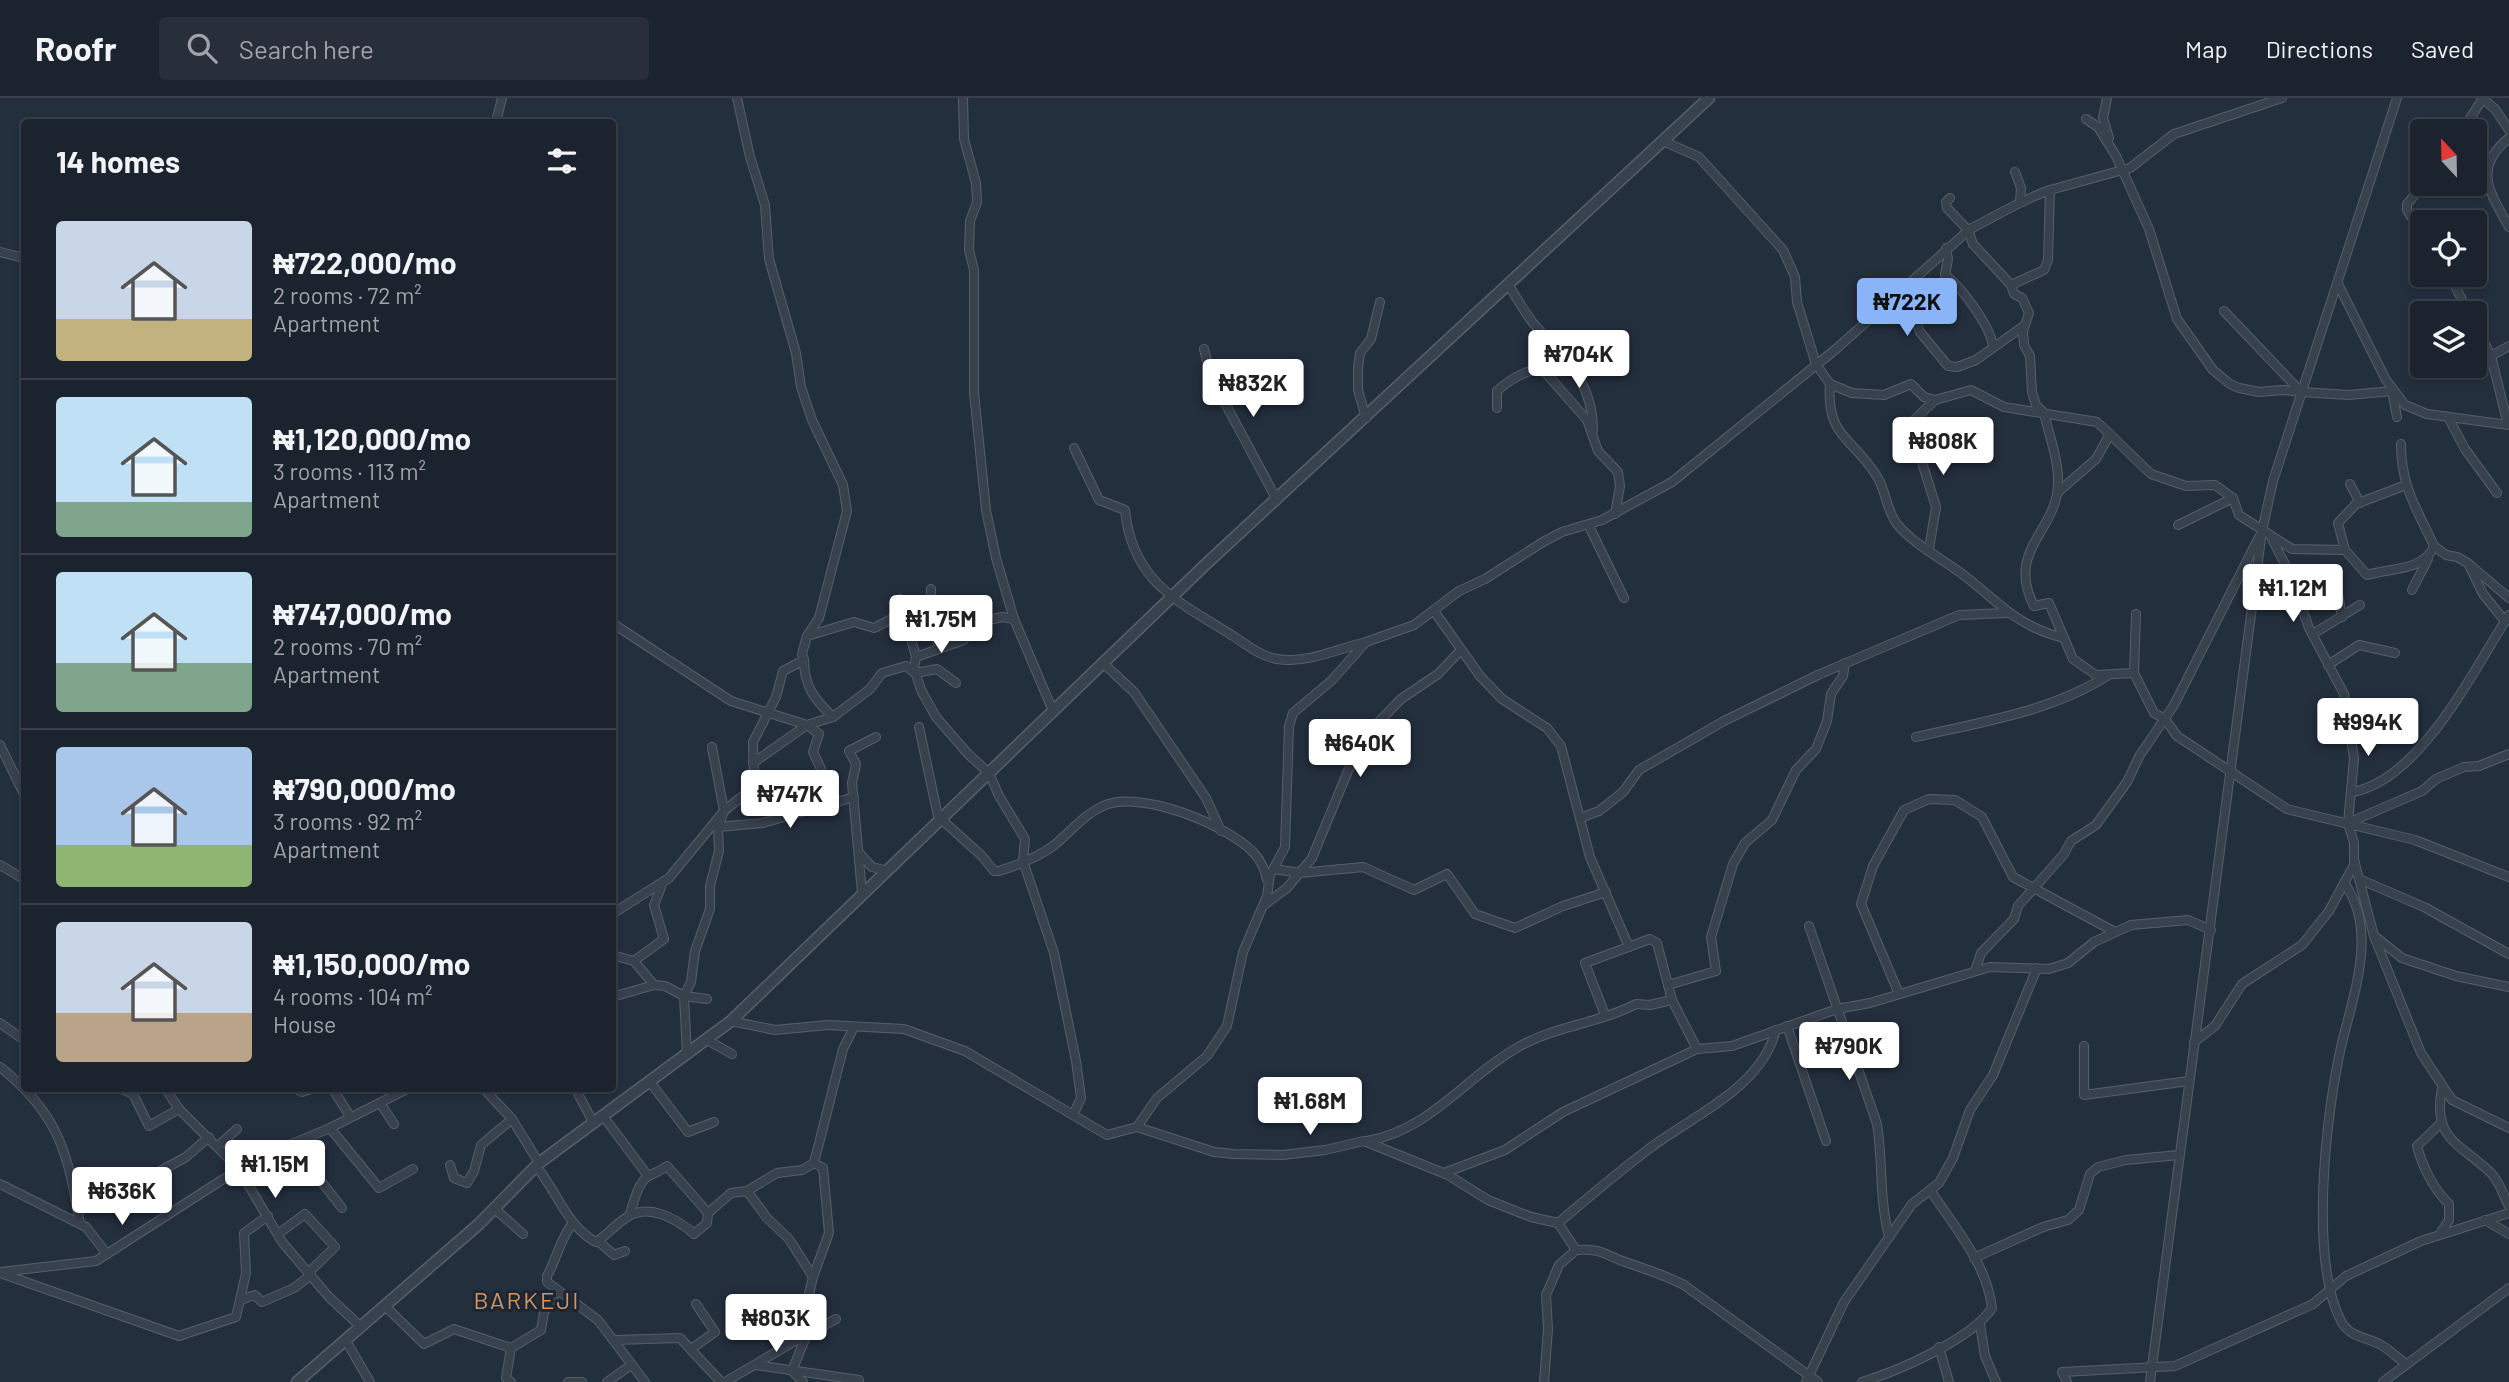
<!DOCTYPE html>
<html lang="en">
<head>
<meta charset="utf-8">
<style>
  :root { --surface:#1b232e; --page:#282f3a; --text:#f1f3f6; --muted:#a0a4aa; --line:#39404a; --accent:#8ab4f8 }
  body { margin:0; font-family:Barlow,sans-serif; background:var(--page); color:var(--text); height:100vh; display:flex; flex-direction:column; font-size:26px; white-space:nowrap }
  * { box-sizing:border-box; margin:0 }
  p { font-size:23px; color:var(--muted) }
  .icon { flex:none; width:38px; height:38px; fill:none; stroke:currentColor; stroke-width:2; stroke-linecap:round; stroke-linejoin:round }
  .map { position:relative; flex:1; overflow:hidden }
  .drawer { position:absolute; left:21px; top:21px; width:595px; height:973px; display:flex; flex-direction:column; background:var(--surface); border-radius:7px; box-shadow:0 4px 10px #0003,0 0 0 2px var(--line) }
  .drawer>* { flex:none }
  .needle { width:46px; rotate:338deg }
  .controls { position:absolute; left:2410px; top:21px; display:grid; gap:14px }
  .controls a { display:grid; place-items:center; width:77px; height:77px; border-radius:7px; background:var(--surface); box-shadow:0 4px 10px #0003,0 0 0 2px var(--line); font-size:35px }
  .price { position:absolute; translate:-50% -60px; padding:0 16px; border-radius:7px; background:#fff; color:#222; font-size:23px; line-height:46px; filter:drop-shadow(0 2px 4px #0008) }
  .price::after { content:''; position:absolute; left:50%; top:42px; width:21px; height:16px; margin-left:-10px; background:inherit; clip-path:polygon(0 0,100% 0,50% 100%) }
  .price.current { background:var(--accent); color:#111 }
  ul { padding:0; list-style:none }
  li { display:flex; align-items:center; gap:21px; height:175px; padding:0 35px }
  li+li { border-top:2px solid var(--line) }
  li span { display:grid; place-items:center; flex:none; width:196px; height:140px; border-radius:7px; color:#555 }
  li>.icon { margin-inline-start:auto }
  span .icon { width:84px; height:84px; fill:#fffc; stroke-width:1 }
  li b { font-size:30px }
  h2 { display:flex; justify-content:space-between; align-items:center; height:84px; padding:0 35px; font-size:30px }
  header { display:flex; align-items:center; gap:42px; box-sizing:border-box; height:98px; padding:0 35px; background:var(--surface); border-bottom:2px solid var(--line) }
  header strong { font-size:33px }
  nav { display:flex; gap:38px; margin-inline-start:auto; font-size:24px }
  .search { width:490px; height:63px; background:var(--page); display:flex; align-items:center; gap:18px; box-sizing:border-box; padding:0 24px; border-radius:7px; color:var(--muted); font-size:26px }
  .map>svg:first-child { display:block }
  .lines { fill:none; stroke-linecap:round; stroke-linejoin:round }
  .minor-casing { stroke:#565f6c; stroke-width:10 }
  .tertiary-casing { stroke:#565f6c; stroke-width:13 }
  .minor { stroke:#38414e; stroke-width:8 }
  .tertiary { stroke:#38414e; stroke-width:10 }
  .labels { text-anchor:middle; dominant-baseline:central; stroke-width:6; stroke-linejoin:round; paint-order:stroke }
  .quarter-label { font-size:24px; letter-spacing:2px; fill:#d59563; stroke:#1d2633 }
</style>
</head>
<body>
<header>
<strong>Roofr</strong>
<div class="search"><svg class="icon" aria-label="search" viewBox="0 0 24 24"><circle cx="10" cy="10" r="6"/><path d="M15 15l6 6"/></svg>Search here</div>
<nav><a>Map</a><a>Directions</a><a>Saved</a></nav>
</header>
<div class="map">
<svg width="2509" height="1284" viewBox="0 0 2509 1284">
  <rect width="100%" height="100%" fill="#242f3e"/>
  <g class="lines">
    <defs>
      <g id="minor">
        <path d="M737 0 750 59 765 107 769 161 796 255 801 289 812 322 843 387 847 413 819 520 807 538"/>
        <path d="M963 0 964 41 976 85 977 104 970 123 969 152 974 172V295L986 412 996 460 1014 521 1053 613"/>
        <path d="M2107 0 2103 20 2109 40"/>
        <path d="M2482 0 2495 11 2509 32"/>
        <path d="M2086 21 2098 29 2116 58 2149 131 2177 221 2213 272 2230 286 2239 290 2259 294 2283 292 2301 294 2224 213"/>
        <path d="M496 24 502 0"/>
        <path d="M2462 33 2483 0"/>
        <path d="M2509 40C2472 70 2490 95 2509 129"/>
        <path d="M1663 43 1699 59 1783 152 1795 179 1797 204 1816 266 1830 286 1852 295 1884 297 1911 286 1924 299 1935 302 1971 292 2004 309 2097 324 2151 376 2186 388 2215 387 2233 400 2239 417 2292 451 2345 452"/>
        <path d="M2015 74 2021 90 2020 104"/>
        <path d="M2050 92 2130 70 2174 36 2282 0"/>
        <path d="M1950 100 1946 104 1947 110 1968 132 1973 146 2011 187"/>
        <path d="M2422 136 2407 112V106L2424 86"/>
        <path d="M1946 150 1948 161 1945 177C1962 189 1989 227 1993 247"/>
        <path d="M0 154 24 160"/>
        <path d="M2449 177 2469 215"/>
        <path d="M2338 186 2386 282 2405 307 2427 316 2509 327"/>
        <path d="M1509 188C1517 200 1524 213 1533 225 1563 260 1593 281 1593 333"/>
        <path d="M1903 188 1920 234 1948 268 1957 269 1976 262 2025 227"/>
        <path d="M2474 225 2491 258 2508 327"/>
        <path d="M1204 251 1211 279 1277 402"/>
        <path d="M2491 258 2509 248"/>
        <path d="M1830 286C1826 339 1852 339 1876 377 1886 391 1886 412 1897 426 1916 449 1947 463 1970 482 2003 509 2020 529 2064 540"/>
        <path d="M2301 294 2349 297 2392 293 2397 319"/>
        <path d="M1497 310V293C1508 283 1530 268 1544 273L1587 322 1598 353 1618 374 1620 388 1615 416"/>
        <path d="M2448 319 2465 351 2497 395"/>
        <path d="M1366 320 1358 292V270L1360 255 1371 241 1380 204"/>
        <path d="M2401 346C2401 389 2417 411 2434 448 2424 473 2390 470 2367 477L2345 452 2338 425 2356 406 2406 387"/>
        <path d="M1074 350 1099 402 1125 412C1132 482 1175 502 1230 536 1245 545 1259 558 1277 561 1307 566 1337 551 1366 544"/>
        <path d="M2350 386 2360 405"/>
        <path d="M2057 395 2096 361 2110 336"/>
        <path d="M2178 427 2233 400"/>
        <path d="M1589 428 1624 500"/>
        <path d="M2272 441 2289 474 2309 530 2344 596 2354 660 2348 725 2354 745V762L2374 838 2421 955 2452 1002 2509 1030"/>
        <path d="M2434 448 2446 457 2457 459 2468 465 2483 496 2505 523"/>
        <path d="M1929 451 1936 409 1914 339V322L1935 302"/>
        <path d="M2470 467 2509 500"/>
        <path d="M2335 478 2342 519"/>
        <path d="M931 491V515L939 550"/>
        <path d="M2412 492 2428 461"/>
        <path d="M900 501 916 559 914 570 921 592 936 619 968 656 989 675 999 698 1025 741 1023 763 1054 855 1076 963 1081 1000 1073 1017 1107 1037 1137 1029 1214 1054 1234 1056 1283 1057 1325 1052 1364 1043 1448 1077 1488 1102 1531 1119 1558 1125 1576 1152C1604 1150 1605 1158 1628 1165 1648 1172 1665 1177 1684 1187L1818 1284"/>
        <path d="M1434 513 1480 578 1502 601 1547 630 1561 648 1590 759 1629 849"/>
        <path d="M612 525 731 603 807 627 819 636 813 654 837 705"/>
        <path d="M2313 536 2360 507"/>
        <path d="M916 559 964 542 970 526 1002 519 1014 521"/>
        <path d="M804 562C804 588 814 601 833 619"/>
        <path d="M1103 565 1134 594 1206 700 1221 733"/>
        <path d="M2328 567 2359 547 2395 555"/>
        <path d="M2134 575 2136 516"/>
        <path d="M919 629 939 723"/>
        <path d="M1916 639C1981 624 2050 614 2107 578"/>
        <path d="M0 647 24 696"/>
        <path d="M753 665 807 627 833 619 870 591 882 575 906 568 915 575 937 571 956 585"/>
        <path d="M2353 694C2421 681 2474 571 2509 517"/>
        <path d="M1580 720 1599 713 1623 694 1639 672 1724 623 1818 577 1959 517 2007 515"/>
        <path d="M941 721 982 758 994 773H999C1018 767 1037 760 1053 748 1070 735 1083 717 1103 708 1140 691 1227 727 1253 754 1261 762 1265 772 1267 782"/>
        <path d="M2348 725 2422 693 2436 681 2464 669 2479 668 2509 656"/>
        <path d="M718 729 763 725 854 699"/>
        <path d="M860 756 872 769 888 773"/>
        <path d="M0 767 24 781"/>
        <path d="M1274 771 1300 775 1363 769 1414 792 1447 776 1475 816 1515 830 1563 808 1606 794"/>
        <path d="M2359 781 2424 809 2509 856"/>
        <path d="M2344 785C2379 832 2353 897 2341 949 2326 1016 2309 1161 2341 1223 2350 1240 2367 1239 2381 1247 2390 1252 2398 1260 2406 1266"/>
        <path d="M862 795 852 685 856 666 849 653 876 639"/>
        <path d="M1264 807 1287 790 1312 760 1348 673 1368 635 1401 601 1438 576 1461 552"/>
        <path d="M612 816 669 780 724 713 712 649"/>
        <path d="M1809 828 1877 1026C1883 1063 1879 1101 1889 1138"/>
        <path d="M2377 840 2402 860 2456 878 2509 889"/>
        <path d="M612 857 634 863 654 887"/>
        <path d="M634 863 664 841 654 807 663 784"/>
        <path d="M1975 873 1981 855 2014 821 2018 808 2064 756 2071 743 2096 727 2127 684 2140 657 2174 607 2259 439"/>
        <path d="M1668 887 1716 873 1711 839 1733 766 1745 745 1772 722 1796 672 1816 651 1827 623 1831 596 1843 578 1845 565"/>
        <path d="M1899 896 1861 806 1873 768 1904 712 1929 701 1955 702 1982 719 2013 779 2115 834"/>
        <path d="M612 899 654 887 665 888 684 898 707 901"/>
        <path d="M1605 917 1585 865 1650 841 1657 845 1672 902 1697 951"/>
        <path d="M731 923 775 932 828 927 904 931 965 953 1073 1017"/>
        <path d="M0 925 24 942"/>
        <path d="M1787 928 1826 1043"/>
        <path d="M707 942 732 956"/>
        <path d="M2194 944 2215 928 2242 886 2302 847 2329 813 2355 765"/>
        <path d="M2084 948V997L2189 983"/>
        <path d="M687 956 684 898 691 884 695 853 710 811V788L719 753 718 729 724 713 754 689 753 644 776 599 783 573 804 562 802 556 807 538 854 524 874 530 903 515"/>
        <path d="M0 969C59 1016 68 1055 80 1126"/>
        <path d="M650 984 688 1034 714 1024"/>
        <path d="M119 990 133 996 149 1028 179 1011"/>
        <path d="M165 990 179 1011 239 1071 282 1144 329 1199 361 1229"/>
        <path d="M295 990 302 994 315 990"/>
        <path d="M332 990 350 1018"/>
        <path d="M483 990 512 1021 539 1065"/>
        <path d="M575 990 593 1024"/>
        <path d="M2442 990C2432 1041 2459 1045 2490 1074 2499 1082 2503 1097 2509 1108"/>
        <path d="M380 1005 394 1026"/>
        <path d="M603 1018 648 1078"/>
        <path d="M1137 1029 1157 1000 1207 958 1227 928 1243 854 1267 798 1270 777 1285 749 1289 628 1293 615 1331 583 1366 544 1414 527 1459 493 1485 481 1543 444 1562 434 1602 422 1672 384 1836 251 1970 131C1998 117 2021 102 2050 92L2048 162 2044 172 2011 187 2014 196 2022 200 2029 215 2023 233 2024 247 2030 258 2032 294 2036 307 2044 315C2049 337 2059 363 2058 385 2058 433 2005 451 2034 508L2049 505 2073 561 2096 577 2134 575 2154 615 2165 621 2177 638 2287 711 2415 742 2509 779"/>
        <path d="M330 1030 379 1090 413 1071"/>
        <path d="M1367 1043C1431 1032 1466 978 1520 948 1556 928 1600 925 1636 906L1650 907 1672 902"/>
        <path d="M292 1046 342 1110"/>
        <path d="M218 1048 237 1031"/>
        <path d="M814 1065 843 951 854 929"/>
        <path d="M450 1067 454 1080 467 1085 474 1073 481 1047 512 1021"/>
        <path d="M536 1068C556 1092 568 1130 596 1144 607 1137 616 1126 627 1119 649 1105 677 1121 694 1136L707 1125 708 1115 731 1095 747 1093 777 1075 802 1072 814 1065 823 1070 829 1135 813 1179 801 1230 807 1236 725 1284"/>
        <path d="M162 1072 186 1059 209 1039"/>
        <path d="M240 1074 260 1059 330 1030 409 990"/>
        <path d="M1444 1075 1505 1052 1563 1014 1697 951 1732 948 1837 911 1870 905 1990 869 2049 871 2068 865 2094 844 2131 827 2188 822 2211 832"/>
        <path d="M0 1086 86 1129 107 1156"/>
        <path d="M747 1093 767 1120 789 1141 813 1179"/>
        <path d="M495 1111 523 1136"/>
        <path d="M629 1118C634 1106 636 1088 647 1079 653 1075 661 1073 667 1068L708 1115"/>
        <path d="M2485 1122 2509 1136"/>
        <path d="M573 1125C562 1137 556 1162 547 1178V1184L598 1222 645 1284"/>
        <path d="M1558 1125C1588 1100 1618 1074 1650 1050 1694 1017 1761 990 1776 932"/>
        <path d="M2441 1134 2449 1122V1106C2434 1092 2422 1068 2417 1048L2441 1025"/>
        <path d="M278 1136 305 1116 335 1149 309 1174"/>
        <path d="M598 1143 614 1157 625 1153"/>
        <path d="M1974 1160 2043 1129 2068 1122 2079 1112 2090 1076 2098 1069 2126 1062 2179 1057"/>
        <path d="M0 1174 96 1163 239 1071"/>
        <path d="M0 1175 179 1238 236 1219 246 1175 244 1135 268 1118"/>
        <path d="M240 1202 255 1197 262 1204 294 1190 311 1177"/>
        <path d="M385 1208 424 1246 454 1231 511 1250"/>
        <path d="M1980 1227 1985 1258 1996 1284"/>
        <path d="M616 1242 680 1240 721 1284"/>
        <path d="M346 1243 370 1284"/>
        <path d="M1939 1249 1949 1284"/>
        <path d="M691 1251 715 1234 696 1206"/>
        <path d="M755 1267 859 1282"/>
        <path d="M511 1284 506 1280 511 1250 541 1232 544 1214 557 1193"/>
        <path d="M568 1284H582"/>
        <path d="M607 1284 631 1267"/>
        <path d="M803 1284 792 1273 807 1236 836 1221"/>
        <path d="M1544 1284 1548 1231 1546 1197 1559 1167 1576 1152"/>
        <path d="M1806 1284 1844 1204 1912 1106 1939 1085 1953 1060 1970 1012 1993 977 2037 870"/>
        <path d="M1862 1284C1898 1273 1972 1241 1992 1210 1987 1166 1954 1128 1930 1092"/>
        <path d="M2067 1284 2062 1274 2175 1268 2313 1206 2346 1178 2421 1143 2509 1115"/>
        <path d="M2150 1284 2262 433 2273 383 2397 0"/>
        <path d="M2383 1284 2509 1190"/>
      </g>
      <path id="tertiary" d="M297 1284 479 1126 539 1065 731 923 1206 466 1709 0"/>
    </defs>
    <use href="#minor" class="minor-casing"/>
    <use href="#tertiary" class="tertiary-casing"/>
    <use href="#minor" class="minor"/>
    <use href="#tertiary" class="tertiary"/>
  </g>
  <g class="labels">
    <g class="quarter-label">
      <text x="527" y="1201">BARKEJI</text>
    </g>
  </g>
</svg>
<div class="controls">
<a><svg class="needle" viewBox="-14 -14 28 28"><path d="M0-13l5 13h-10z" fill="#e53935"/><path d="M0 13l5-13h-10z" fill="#a0a4aa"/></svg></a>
<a><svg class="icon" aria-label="locate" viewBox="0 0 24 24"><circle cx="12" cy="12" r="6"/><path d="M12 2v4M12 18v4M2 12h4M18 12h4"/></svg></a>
<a><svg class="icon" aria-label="layers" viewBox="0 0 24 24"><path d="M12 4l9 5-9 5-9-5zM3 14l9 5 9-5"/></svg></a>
</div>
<b class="price current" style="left:1907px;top:240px">₦722K</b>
<b class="price" style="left:1579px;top:292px">₦704K</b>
<b class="price" style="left:1253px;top:321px">₦832K</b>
<b class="price" style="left:1943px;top:379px">₦808K</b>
<b class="price" style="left:2293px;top:526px">₦1.12M</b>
<b class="price" style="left:941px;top:557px">₦1.75M</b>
<b class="price" style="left:2368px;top:660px">₦994K</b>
<b class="price" style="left:1360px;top:681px">₦640K</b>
<b class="price" style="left:790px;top:732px">₦747K</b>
<b class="price" style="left:1849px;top:984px">₦790K</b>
<b class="price" style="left:1310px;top:1039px">₦1.68M</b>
<b class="price" style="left:275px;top:1102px">₦1.15M</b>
<b class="price" style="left:122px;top:1129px">₦636K</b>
<b class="price" style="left:776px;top:1256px">₦803K</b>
<section class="drawer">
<h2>14 homes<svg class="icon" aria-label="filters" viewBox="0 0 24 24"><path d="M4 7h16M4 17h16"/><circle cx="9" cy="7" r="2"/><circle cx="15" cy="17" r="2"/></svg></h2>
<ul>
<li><span style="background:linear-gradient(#c9d6e8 70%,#c2b280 0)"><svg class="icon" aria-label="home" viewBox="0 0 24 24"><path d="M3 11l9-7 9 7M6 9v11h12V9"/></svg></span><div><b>₦722,000/mo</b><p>2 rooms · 72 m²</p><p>Apartment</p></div></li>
<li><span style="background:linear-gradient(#bfe0f5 75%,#7fa58c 0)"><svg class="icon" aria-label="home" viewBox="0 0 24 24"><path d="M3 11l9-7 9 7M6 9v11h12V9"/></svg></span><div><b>₦1,120,000/mo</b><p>3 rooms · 113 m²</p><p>Apartment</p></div></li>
<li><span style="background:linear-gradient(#bfe0f5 65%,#7fa58c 0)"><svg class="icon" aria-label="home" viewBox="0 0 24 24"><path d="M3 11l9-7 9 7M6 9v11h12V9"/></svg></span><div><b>₦747,000/mo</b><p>2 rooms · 70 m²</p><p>Apartment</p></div></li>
<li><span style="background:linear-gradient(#a9c7e8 70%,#8fb573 0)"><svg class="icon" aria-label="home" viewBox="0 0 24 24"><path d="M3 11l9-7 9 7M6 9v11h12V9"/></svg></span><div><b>₦790,000/mo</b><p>3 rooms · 92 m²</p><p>Apartment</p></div></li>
<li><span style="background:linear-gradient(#c9d6e8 65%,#b9a48a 0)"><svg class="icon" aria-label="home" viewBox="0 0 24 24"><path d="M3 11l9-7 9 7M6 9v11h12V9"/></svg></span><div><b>₦1,150,000/mo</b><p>4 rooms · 104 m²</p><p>House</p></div></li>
</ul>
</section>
</div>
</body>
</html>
